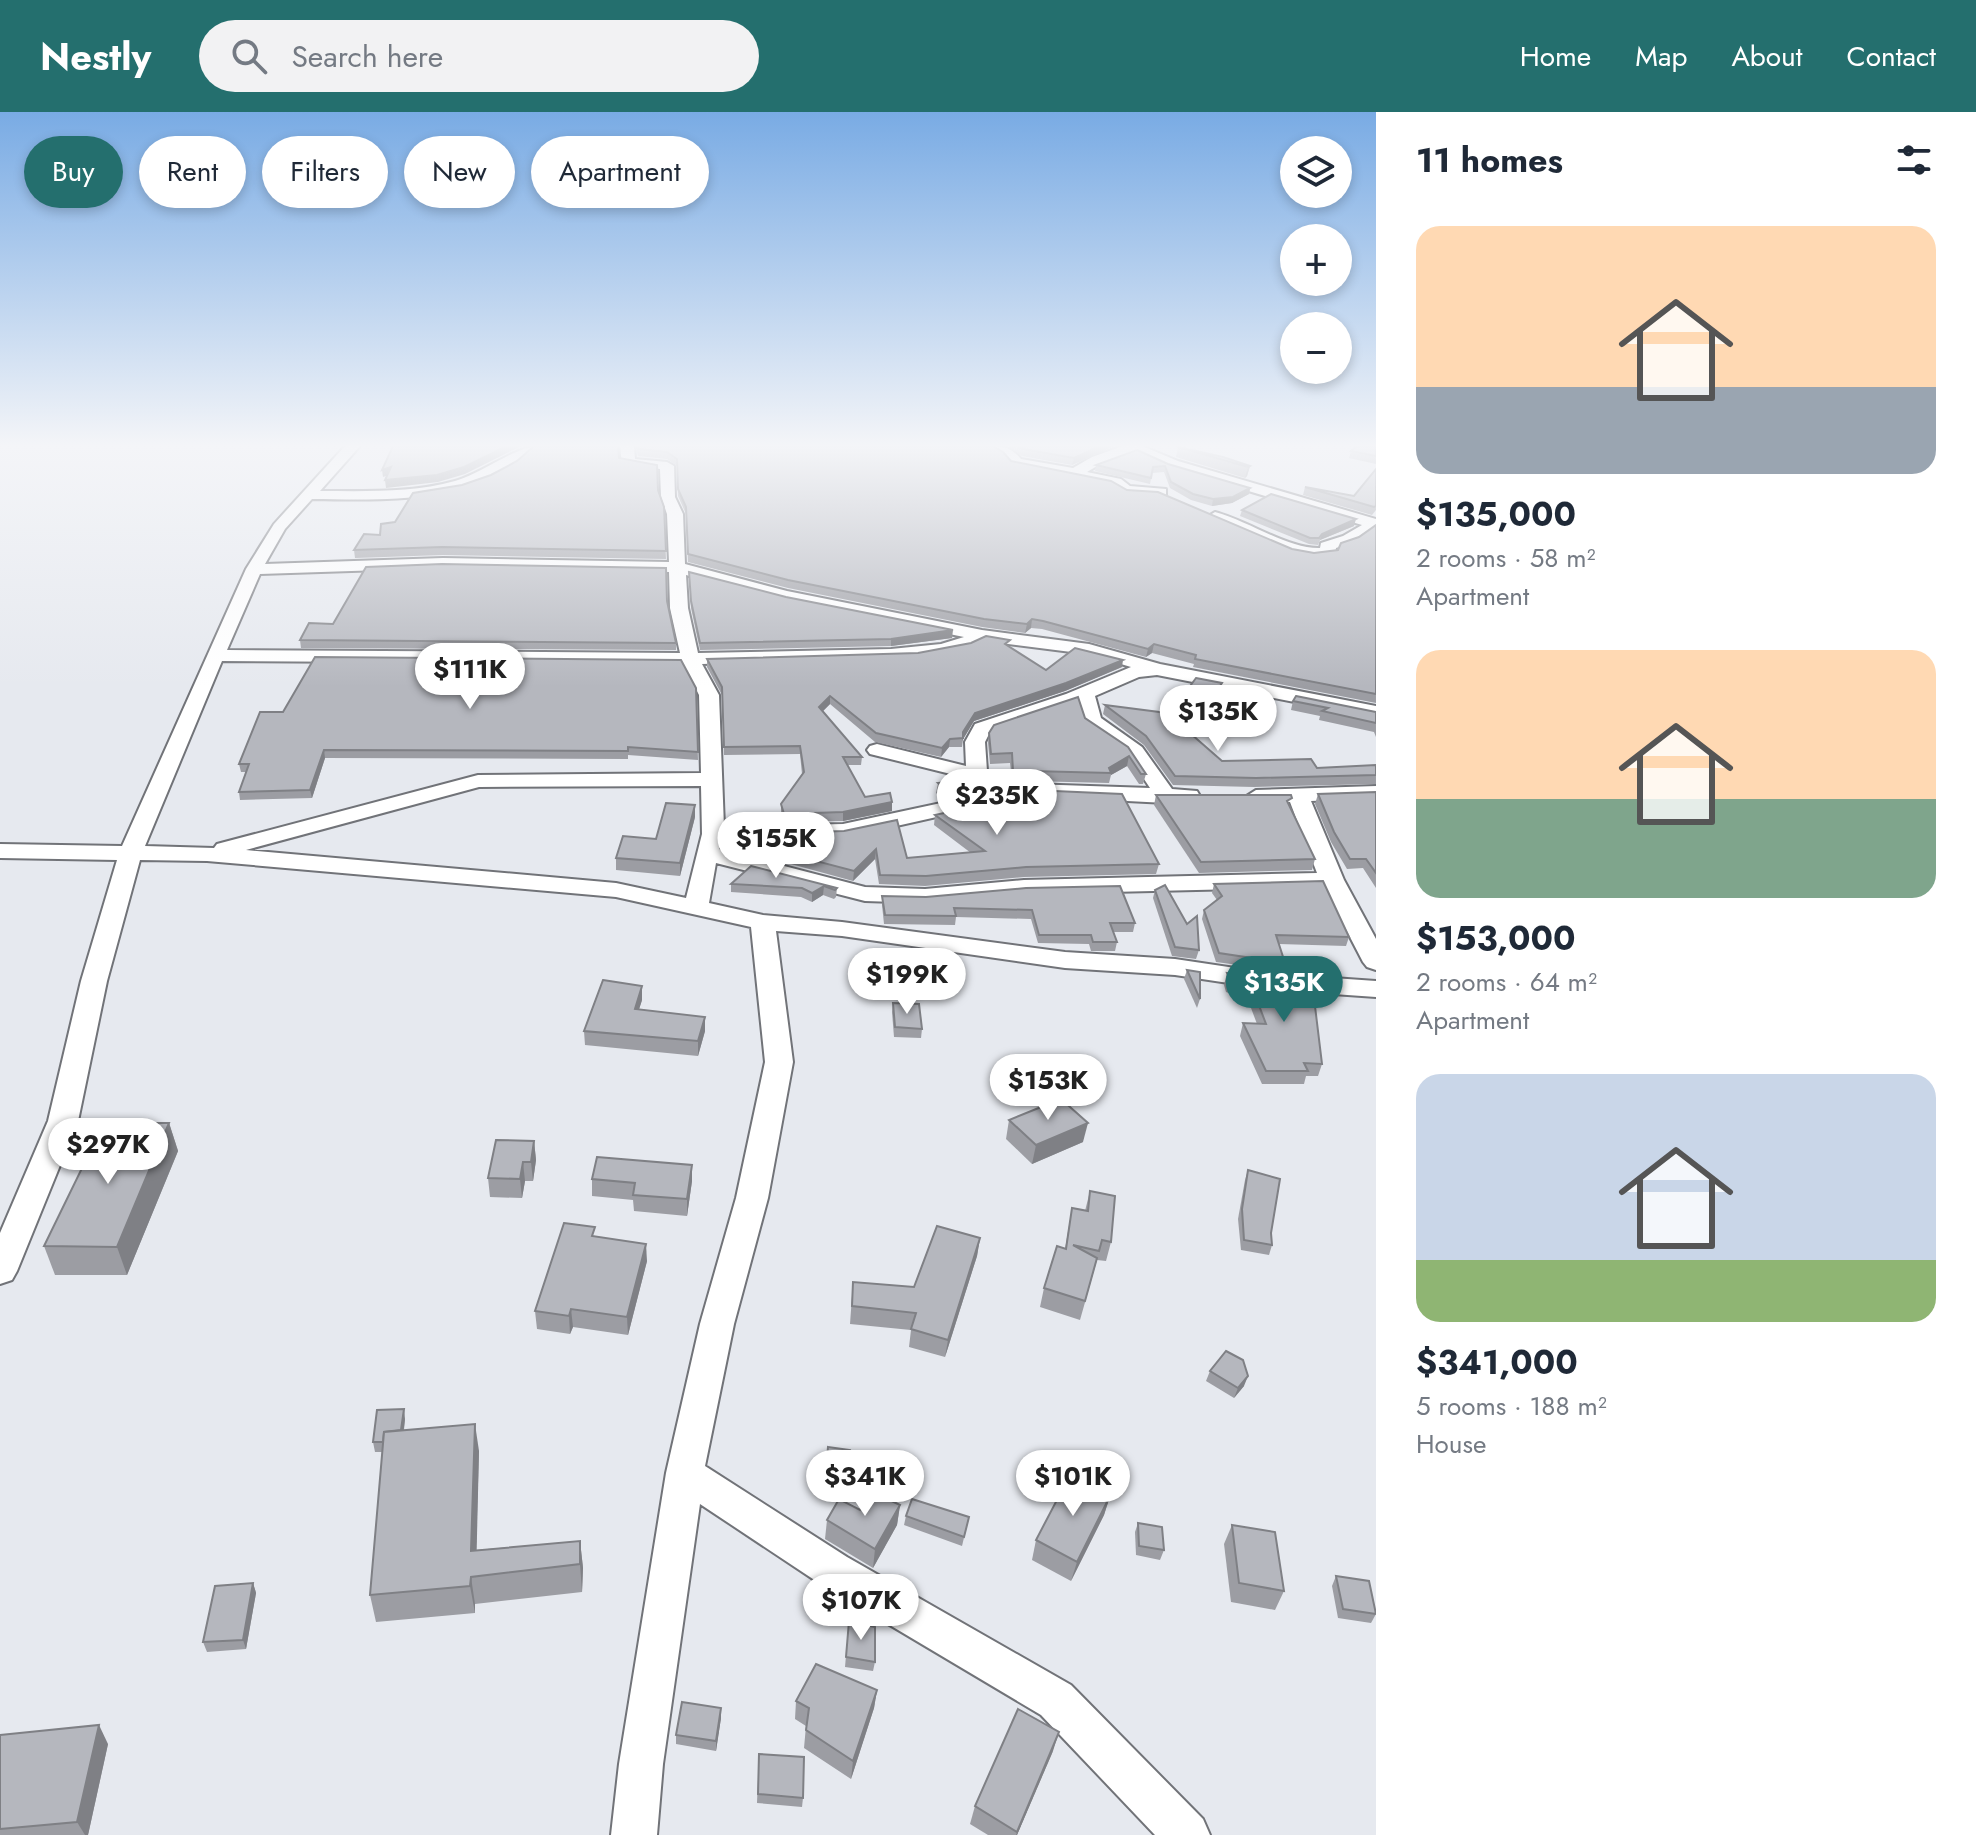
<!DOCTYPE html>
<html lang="en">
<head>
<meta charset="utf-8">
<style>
  :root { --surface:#fff; --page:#f2f2f3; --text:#1f2937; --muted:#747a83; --accent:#246f6e }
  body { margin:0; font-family:Jost,sans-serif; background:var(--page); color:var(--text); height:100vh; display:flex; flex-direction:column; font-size:30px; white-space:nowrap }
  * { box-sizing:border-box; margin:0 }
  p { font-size:26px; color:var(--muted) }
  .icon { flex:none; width:44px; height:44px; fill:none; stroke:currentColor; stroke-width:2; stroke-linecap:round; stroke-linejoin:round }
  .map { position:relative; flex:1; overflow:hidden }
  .details { display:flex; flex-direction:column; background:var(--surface); width:600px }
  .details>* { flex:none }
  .top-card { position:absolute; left:24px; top:24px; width:760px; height:72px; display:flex; gap:16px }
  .buttons { position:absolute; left:1280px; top:24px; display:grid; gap:16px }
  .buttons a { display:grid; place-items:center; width:72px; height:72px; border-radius:50%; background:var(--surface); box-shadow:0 4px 12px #0003; font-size:40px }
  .price { position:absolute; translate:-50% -68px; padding:0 18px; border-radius:28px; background:#fff; color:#222; font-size:26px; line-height:52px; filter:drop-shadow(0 2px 4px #0008) }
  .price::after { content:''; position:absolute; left:50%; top:48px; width:24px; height:18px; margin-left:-12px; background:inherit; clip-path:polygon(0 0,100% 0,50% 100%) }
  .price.selected { background:var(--accent); color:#fff }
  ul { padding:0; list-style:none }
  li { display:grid; align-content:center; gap:16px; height:424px; padding:0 40px }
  li span { display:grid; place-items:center; height:248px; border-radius:24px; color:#555 }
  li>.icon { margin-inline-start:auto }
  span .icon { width:144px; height:144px; fill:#fffc; stroke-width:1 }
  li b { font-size:34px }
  h2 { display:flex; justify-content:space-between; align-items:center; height:96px; padding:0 40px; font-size:34px }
  .tag { padding:0 28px; border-radius:36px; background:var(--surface); box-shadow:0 4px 12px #0003; font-size:28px; line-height:72px }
  .tag.selected { background:var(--accent); color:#fff }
  header { display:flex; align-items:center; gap:48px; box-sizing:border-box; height:112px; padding:0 40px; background:var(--accent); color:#fff }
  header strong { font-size:38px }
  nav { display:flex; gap:44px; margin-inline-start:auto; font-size:28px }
  .search { width:560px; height:72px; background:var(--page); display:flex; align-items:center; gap:20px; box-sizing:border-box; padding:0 28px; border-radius:44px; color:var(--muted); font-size:30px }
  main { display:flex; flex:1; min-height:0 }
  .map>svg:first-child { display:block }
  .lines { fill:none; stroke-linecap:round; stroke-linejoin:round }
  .minor-casing { stroke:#717378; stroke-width:4 }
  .minor { fill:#fff; fill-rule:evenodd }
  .wall { fill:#9c9da3 }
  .shaded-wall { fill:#7f8085 }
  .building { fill:#b5b7be; stroke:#7f8085; stroke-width:2 }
</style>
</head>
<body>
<header>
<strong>Nestly</strong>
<div class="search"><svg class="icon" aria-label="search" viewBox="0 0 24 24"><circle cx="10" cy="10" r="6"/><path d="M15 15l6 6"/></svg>Search here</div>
<nav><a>Home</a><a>Map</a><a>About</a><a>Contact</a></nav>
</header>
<main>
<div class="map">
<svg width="1376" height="1723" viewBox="0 0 1376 1723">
  <rect width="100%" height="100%" fill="#e6e9ef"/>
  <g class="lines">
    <defs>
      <g id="minor">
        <path d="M345 334H360L320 379C364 379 412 381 455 369 483 361 516 334 539 334 483 393 387 388 312 387L285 417 265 452 443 446 669 450 667 402 661 385 660 357 622 353 620 334H634L635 347 667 350 674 354 675 385 683 402 685 452 787 479 982 518 1089 532 1160 552 1376 594V606L1157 563 1139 565 1095 584 1101 606 1142 635 1172 677 1197 679 1200 684 1197 689 1166 691 1030 684 843 726 722 729 719 737 865 775 925 777 1024 768 1317 761 1290 690 1256 692 1245 685 1256 678 1376 674V686L1311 689 1344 768 1376 827V858L1367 855 1363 850 1324 775 1024 782 925 791 865 789 716 751 709 791 763 803 842 810 1065 840 1175 847 1276 862 1376 869V885L1276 878 1175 863 1065 856 842 824 776 819 793 950 768 1086 734 1212 705 1354 847 1445 1071 1573 1203 1707 1210 1723H1155L1041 1603 819 1471 700 1392 663 1652 657 1723H611L619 1652 666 1361 700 1212 736 1086 765 950 751 815 616 785 207 749 140 748 107 869 78 1009 17 1159 12 1168 0 1172V1121L48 1009 81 869 117 748 0 746V732L122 734 246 457 274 412ZM443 456 669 460 670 496 680 541 227 538 260 462ZM686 463 786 489 964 525 941 532 891 537 698 541 688 496ZM984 529 1087 542 1131 555 1066 582 975 612 965 630 966 654 877 632 870 634 867 638 870 642 991 672 1002 666 999 661 987 659 985 630 990 620 1078 591 1085 613 1128 643 1150 676 1030 672 843 712 724 715 719 583 702 552 917 546 969 536ZM222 549 683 552 699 583 701 661 478 663 217 732 214 736 145 734ZM701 674 702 722 686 786 616 771 246 738 479 675Z"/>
        <path d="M985 334C1001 334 1010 334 1021 347L1073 356 1092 345 1123 334H1142L1178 349 1376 407V417L1355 430 1336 436 1335 443 1312 446 1291 442 1207 405 1215 400C1249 409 1288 437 1320 436L1321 431 1343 424 1362 413 1168 355 1136 341 1102 351 1087 360 1121 367 1130 374 1166 377V383L1126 382 1111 373 1011 353 1004 344Z"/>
      </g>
    </defs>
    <use href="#minor" class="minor-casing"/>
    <use href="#minor" class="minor"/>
  </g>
  <g class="wall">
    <path d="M635 334H993L1011 349 1127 378 1292 437 1314 441 1338 438 1376 413V591L1193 555 1194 552 1152 541 1146 545 1042 517 1031 516 1025 521 982 515 788 476 688 450 686 402 678 384 677 354 667 347 638 344Z"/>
    <path d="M1008 334H1114L1072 353 1022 344Z"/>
    <path d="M1376 334V352L1349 346 1351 339Z"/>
    <path d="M1178 335 1250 354 1247 364 1245 366 1176 345Z"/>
    <path d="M619 346 658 378 664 395 666 447 443 443 355 446 354 438 380 423 395 410 462 373 491 363 517 349Z"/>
    <path d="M1168 352 1250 376 1249 382 1232 391 1212 394 1191 388 1170 376 1164 360 1152 361 1150 372 1095 359 1096 353Z"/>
    <path d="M1376 357V398L1372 403 1303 383 1305 375 1354 384Z"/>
    <path d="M1242 398 1354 414 1320 428 1318 433 1309 432 1240 404Z"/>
    <path d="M689 460 786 485 952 526 891 534 700 538 691 496Z"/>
    <path d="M667 489 676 531V538L301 536 300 528 333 512Z"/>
    <path d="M1009 535 1046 558 1122 555 1065 579 974 609 963 627 962 635H949L941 645 875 630 830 592 823 599 862 645 861 653H847L865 685 892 690V699L843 709 784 710 781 700V692L802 662 800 642 724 643 722 583 707 555V547L918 541Z"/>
    <path d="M696 576 698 648 628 643V647L325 646 312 686 240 688 239 680 246 660H241L239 652 283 600Z"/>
    <path d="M1221 579 1207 599 1180 592 1182 585Z"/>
    <path d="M1293 589 1376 600V625L1374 620 1319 608 1320 604 1291 598Z"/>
    <path d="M1105 593 1222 649 1317 656 1376 653V672L1254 675 1173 673 1144 633 1103 602Z"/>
    <path d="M1085 606 1128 635 1146 662 1143 672H1139L1127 654 1111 663 1109 671 1029 669 944 687 936 681 938 671 994 665 1011 659 1010 651 990 652 988 631 989 621Z"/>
    <path d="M1376 680V776L1363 756 1347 757 1331 730 1315 692 1318 682Z"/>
    <path d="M1156 683 1290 695 1315 747 1312 758 1199 761 1154 693Z"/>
    <path d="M963 693 1159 752 1156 762 1024 765 925 774 879 772 875 747 853 769 769 746 770 737 784 721 907 746 971 741 934 713 935 703 963 697Z"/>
    <path d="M695 705 680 764 616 758V746L656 727Z"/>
    <path d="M751 754 837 776 836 785 834 787 823 783 812 790 801 785 731 780V772Z"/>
    <path d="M1214 772 1349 825 1346 834 1279 832 1285 851 1283 859 1216 850 1202 807 1204 798 1217 788 1212 781Z"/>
    <path d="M1155 778 1199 838 1196 847 1172 844 1153 786Z"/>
    <path d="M882 784 926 785 1135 811 1133 820H1113L1117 830 1115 839H1091L1089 832 1038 831 1031 807 956 805 955 813 884 812 882 793Z"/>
    <path d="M1187 858 1200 887 1197 896 1184 867Z"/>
    <path d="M1227 861 1309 872 1322 952 1318 964H1306L1304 972H1262L1240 924 1243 911 1257 912 1248 888 1226 880 1224 873Z"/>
    <path d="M642 888 639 897 705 906V919L698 944 585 933 584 919Z"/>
    <path d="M893 891 922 917 921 926 894 925 892 900Z"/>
    <path d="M1009 1008 1083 1030 1032 1052 1006 1027Z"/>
    <path d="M169 1011 178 1039 127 1163H55L44 1134Z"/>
    <path d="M534 1029 536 1048 533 1069H525L522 1086 490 1085 488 1066Z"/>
    <path d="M1248 1058 1271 1121 1272 1133 1269 1143 1241 1138 1238 1107 1245 1068Z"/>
    <path d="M592 1067 692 1069 687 1104 634 1099 633 1088 592 1084Z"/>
    <path d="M1090 1079 1111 1130 1106 1149 1097 1148 1080 1208 1040 1195 1044 1176 1065 1137 1072 1096 1085 1099Z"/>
    <path d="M595 1125 647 1149 628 1223 573 1215 570 1222 537 1217 535 1199Z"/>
    <path d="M980 1126 977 1144 945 1245 909 1235 911 1218 850 1212 853 1170 914 1175Z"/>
    <path d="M1210 1259 1244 1274 1234 1286 1206 1269Z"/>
    <path d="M405 1307 404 1318 479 1339 476 1438 580 1429 583 1456 582 1480 475 1492V1501L376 1510 370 1483 382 1340H375L373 1330Z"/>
    <path d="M828 1335 850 1338 847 1370 825 1366Z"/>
    <path d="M1110 1384 1104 1403 1071 1469 1032 1448 1036 1428Z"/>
    <path d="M900 1393 897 1413 873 1456 825 1427 827 1408 860 1398Z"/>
    <path d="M906 1404 969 1405 962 1434 904 1413Z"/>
    <path d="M1138 1411 1164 1438 1160 1448 1136 1443 1135 1420Z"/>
    <path d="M1232 1413 1284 1479 1275 1498 1231 1490 1224 1432Z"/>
    <path d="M1336 1464 1376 1502 1371 1511 1338 1506 1332 1474Z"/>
    <path d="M253 1471 256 1481 246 1537 207 1540 203 1530Z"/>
    <path d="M849 1509 875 1550 873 1559 845 1555Z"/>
    <path d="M877 1578 874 1596 851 1667 804 1636 806 1614 795 1607 796 1589Z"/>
    <path d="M721 1606 716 1639 676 1632V1623Z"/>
    <path d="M0 1623 108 1632 88 1723H0Z"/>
    <path d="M1053 1639 1017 1723H988L970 1712 975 1694Z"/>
    <path d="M759 1642 803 1686 802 1695 757 1691Z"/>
  </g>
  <g class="shaded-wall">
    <path d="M507 334H524L519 335 465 362 438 370 386 376 385 368Z"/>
    <path d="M1100 334H1114L1072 353 1074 346Z"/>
    <path d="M1250 354 1247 364 1245 366 1248 355Z"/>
    <path d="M391 355 392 362 383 365 382 358Z"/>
    <path d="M1250 376 1249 382 1232 391 1212 394 1213 387Z"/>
    <path d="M1356 407 1354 414 1320 428 1318 433 1322 422Z"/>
    <path d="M1032 507 1031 516 1025 521 1027 512Z"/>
    <path d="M953 518 952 526 891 534V527Z"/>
    <path d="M1154 532 1152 541 1146 545 1148 537Z"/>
    <path d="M1123 548 1122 555 1065 579 974 609 962 629 963 620 975 601Z"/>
    <path d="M1222 571 1221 579 1207 599 1208 591Z"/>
    <path d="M830 584V592L819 603V595Z"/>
    <path d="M950 627 949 635 941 645 942 636Z"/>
    <path d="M324 638 325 646 312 686 310 678Z"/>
    <path d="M1129 644 1127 654 1111 663V661L1109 656Z"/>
    <path d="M1031 659 1029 669 944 687 945 677Z"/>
    <path d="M892 690V699L843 709V700Z"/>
    <path d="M695 693V705L680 764V751Z"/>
    <path d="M876 737 875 747 853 769 854 759Z"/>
    <path d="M824 774 823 783 812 790V781Z"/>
    <path d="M642 874V888L635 910V897Z"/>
    <path d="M705 905V919L698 944V929Z"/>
    <path d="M169 1011 178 1039 127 1163 117 1135Z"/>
    <path d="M1088 1011 1083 1030 1032 1052 1036 1033Z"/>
    <path d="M534 1029 536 1048 533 1069 531 1050Z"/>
    <path d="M523 1050 525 1069 522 1086 520 1067Z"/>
    <path d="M692 1053V1069L687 1104V1087Z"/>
    <path d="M980 1126 977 1144 945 1245 948 1228Z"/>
    <path d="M646 1132 647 1149 628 1223 627 1205Z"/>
    <path d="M571 1197 573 1215 570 1222 569 1204Z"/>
    <path d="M1248 1264 1244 1274 1234 1286 1238 1276Z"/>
    <path d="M404 1297 405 1307 401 1339 399 1329Z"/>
    <path d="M475 1312 479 1339 476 1466 471 1439Z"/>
    <path d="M1110 1384 1104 1403 1071 1469 1077 1450Z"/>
    <path d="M900 1393 897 1413 873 1456 875 1437Z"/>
    <path d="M580 1429 583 1456 582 1480 580 1452Z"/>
    <path d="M471 1465 475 1492V1501L470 1474Z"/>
    <path d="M253 1471 256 1481 246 1537 243 1528Z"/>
    <path d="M877 1578 874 1596 851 1667 853 1649Z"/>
    <path d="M721 1596V1606L716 1639V1629Z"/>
    <path d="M99 1613 108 1632 88 1723H85L77 1710Z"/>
    <path d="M1059 1620 1053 1639 1017 1723H1016Z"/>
  </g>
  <g class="building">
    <path d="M393 334H507L464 355 437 363 385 368 391 355 382 358Z"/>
    <path d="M534 334H618L619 346 657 353 658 378 664 395 666 439 442 435 354 438 364 422 380 423 381 412 395 410 413 381 462 373 491 363 517 349Z"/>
    <path d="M637 334H993L1003 340 1011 349 1111 369 1127 378 1158 380 1292 437 1314 441 1338 438 1341 431 1359 425 1376 413V582L1195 547 1196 543 1154 532 1148 537 1043 509 1032 507 1027 512 984 507 788 468 688 442 686 395 678 377 677 347 667 340 638 337Z"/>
    <path d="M1019 334H1100L1074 346 1023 337Z"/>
    <path d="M1357 334H1376V344L1351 339Z"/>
    <path d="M1178 335 1223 345 1250 354 1248 355Z"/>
    <path d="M1137 338 1168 352 1250 376 1233 385 1213 387 1193 382 1171 370 1165 354 1153 355 1151 366 1096 353Z"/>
    <path d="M1376 357V394L1374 395 1305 375 1354 384Z"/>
    <path d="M1271 382 1356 407 1322 422 1319 426H1310L1242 398Z"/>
    <path d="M442 452 666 456 667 489 676 531 300 528 309 511 333 512 366 455Z"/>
    <path d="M689 460 786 485 953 518 891 527 700 531 691 489Z"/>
    <path d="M986 524 1010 528 1005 532 1046 558 1075 536 1123 548 1066 571 975 601 963 620V626L950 627 942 636 876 621 830 584 819 595 862 645H843L865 685 890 681 892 690 843 700 784 702 781 692 804 660 800 634 724 635 722 575 707 547 918 541 971 531Z"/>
    <path d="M315 545 681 548 696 576 698 640 628 635V639L324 638 310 678 239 680 249 652H239L260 600H283Z"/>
    <path d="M1196 566 1222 571 1208 591 1182 585Z"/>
    <path d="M1296 584 1376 600V611L1322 599 1328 596 1293 589Z"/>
    <path d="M1078 585 1085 606 1128 635 1146 662H1141L1129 644 1109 656 1111 661 1031 659 945 677 938 671 994 665 1013 659 1012 641 991 642 989 621 994 613Z"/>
    <path d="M1105 593 1167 601 1222 649 1311 647 1317 656 1376 653V663L1256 666 1175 664 1146 624Z"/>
    <path d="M1032 678 1122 682 1159 752 1026 755 926 764 880 763 876 737 854 759 770 737 784 721 844 719 897 708 907 746 985 739 935 703 967 696 963 693Z"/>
    <path d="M1376 680V761L1366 747H1350L1334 720 1318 682Z"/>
    <path d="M1156 683H1291L1292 686 1287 689 1315 747 1201 750Z"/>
    <path d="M666 691 695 693 680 751 616 746 623 724 656 727Z"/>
    <path d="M751 754 837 776 835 778 824 774 812 781 802 776 731 772Z"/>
    <path d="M1323 769 1349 825 1276 823 1285 851 1219 841 1204 798 1222 784 1214 772Z"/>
    <path d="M1165 773 1187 812 1197 804 1199 838 1175 835 1155 778Z"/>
    <path d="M1120 774 1135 811H1110L1117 830H1093L1091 823H1039L1032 798 954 796 956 804 885 803 882 784 926 785 1026 776Z"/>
    <path d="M1187 858 1200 860V887Z"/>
    <path d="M1227 861 1309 872 1314 886 1322 952 1304 951 1308 959H1266L1243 911 1266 912 1252 875 1230 868Z"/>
    <path d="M603 868 642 874 635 897 705 905 698 929 584 919Z"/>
    <path d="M893 891 919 892 922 917 895 915Z"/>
    <path d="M1061 987 1088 1011 1036 1033 1009 1008Z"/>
    <path d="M104 1011H169L117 1135 44 1134Z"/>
    <path d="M496 1028 534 1029 531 1050H523L520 1067 488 1066Z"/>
    <path d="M597 1045 692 1053 687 1087 633 1083 635 1071 592 1067Z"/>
    <path d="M1248 1058 1280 1067 1271 1121 1272 1133 1244 1128 1242 1097Z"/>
    <path d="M1090 1079 1115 1084 1111 1130 1102 1128 1099 1139 1073 1133 1097 1146 1085 1189 1044 1176 1057 1134 1066 1137 1072 1096 1088 1099Z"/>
    <path d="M564 1111 595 1115 592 1124 646 1132 627 1205 571 1197 569 1204 535 1199Z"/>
    <path d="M937 1114 980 1126 948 1228 911 1217 916 1201 852 1194 853 1170 914 1175Z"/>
    <path d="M1226 1239 1243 1248 1248 1264 1238 1276 1210 1259Z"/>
    <path d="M404 1297 401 1318 384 1320 383 1330H373L377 1298Z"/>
    <path d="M475 1312 471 1439 580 1429V1452L471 1465 470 1474 370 1483 384 1320Z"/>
    <path d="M828 1335 850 1338 848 1360 826 1357Z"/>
    <path d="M1070 1363 1110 1384 1077 1450 1036 1428Z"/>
    <path d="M871 1379 900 1393 875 1437 827 1408 839 1387 860 1398Z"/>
    <path d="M912 1387 969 1405 964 1425 906 1404Z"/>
    <path d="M1138 1411 1162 1415 1164 1438 1139 1434Z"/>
    <path d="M1232 1413 1275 1420 1284 1479 1239 1471Z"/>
    <path d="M1336 1464 1369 1469 1376 1502 1343 1497Z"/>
    <path d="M253 1471 243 1528 203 1530 215 1474Z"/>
    <path d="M849 1509 875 1515V1550L846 1545Z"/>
    <path d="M816 1552 877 1578 853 1649 806 1618 809 1596 796 1589Z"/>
    <path d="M682 1590 721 1596 716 1629 676 1623Z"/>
    <path d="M1018 1597 1059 1620 1017 1720 975 1694Z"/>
    <path d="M99 1613 77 1710 0 1717V1623Z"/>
    <path d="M759 1642 804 1645 803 1686 758 1682Z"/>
  </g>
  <linearGradient id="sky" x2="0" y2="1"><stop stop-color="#79abe4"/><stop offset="0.58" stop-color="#f4f5f8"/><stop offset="1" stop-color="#f4f5f8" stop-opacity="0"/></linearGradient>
  <rect width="1376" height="575" fill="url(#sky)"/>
</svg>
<div class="buttons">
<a><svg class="icon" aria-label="layers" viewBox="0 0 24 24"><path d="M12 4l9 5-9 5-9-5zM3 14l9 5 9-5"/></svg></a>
<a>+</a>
<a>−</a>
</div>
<b class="price" style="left:470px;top:599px">$111K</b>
<b class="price" style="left:1218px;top:641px">$135K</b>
<b class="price" style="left:997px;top:725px">$235K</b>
<b class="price" style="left:776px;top:768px">$155K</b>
<b class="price" style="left:907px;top:904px">$199K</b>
<b class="price selected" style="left:1284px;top:912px">$135K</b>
<b class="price" style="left:1048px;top:1010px">$153K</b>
<b class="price" style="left:108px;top:1074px">$297K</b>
<b class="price" style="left:865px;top:1406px">$341K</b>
<b class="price" style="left:1073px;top:1406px">$101K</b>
<b class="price" style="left:861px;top:1530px">$107K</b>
<div class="top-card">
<a class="tag selected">Buy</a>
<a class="tag">Rent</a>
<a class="tag">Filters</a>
<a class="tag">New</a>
<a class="tag">Apartment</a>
</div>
</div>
<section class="details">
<h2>11 homes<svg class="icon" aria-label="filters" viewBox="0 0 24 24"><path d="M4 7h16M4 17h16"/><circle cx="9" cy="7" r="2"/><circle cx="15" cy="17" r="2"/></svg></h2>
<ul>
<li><span style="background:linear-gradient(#ffd9b3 65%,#9aa5b1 0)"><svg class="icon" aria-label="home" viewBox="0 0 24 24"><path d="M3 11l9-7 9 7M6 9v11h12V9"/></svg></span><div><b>$135,000</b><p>2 rooms · 58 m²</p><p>Apartment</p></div></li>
<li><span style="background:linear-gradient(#ffd9b3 60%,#7fa58c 0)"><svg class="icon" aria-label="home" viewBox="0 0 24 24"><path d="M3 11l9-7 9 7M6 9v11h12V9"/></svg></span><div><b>$153,000</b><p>2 rooms · 64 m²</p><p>Apartment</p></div></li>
<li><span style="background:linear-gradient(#c9d6e8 75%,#8fb573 0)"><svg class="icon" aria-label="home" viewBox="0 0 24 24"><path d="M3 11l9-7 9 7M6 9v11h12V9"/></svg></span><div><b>$341,000</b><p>5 rooms · 188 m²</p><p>House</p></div></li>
</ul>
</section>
</main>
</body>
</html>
